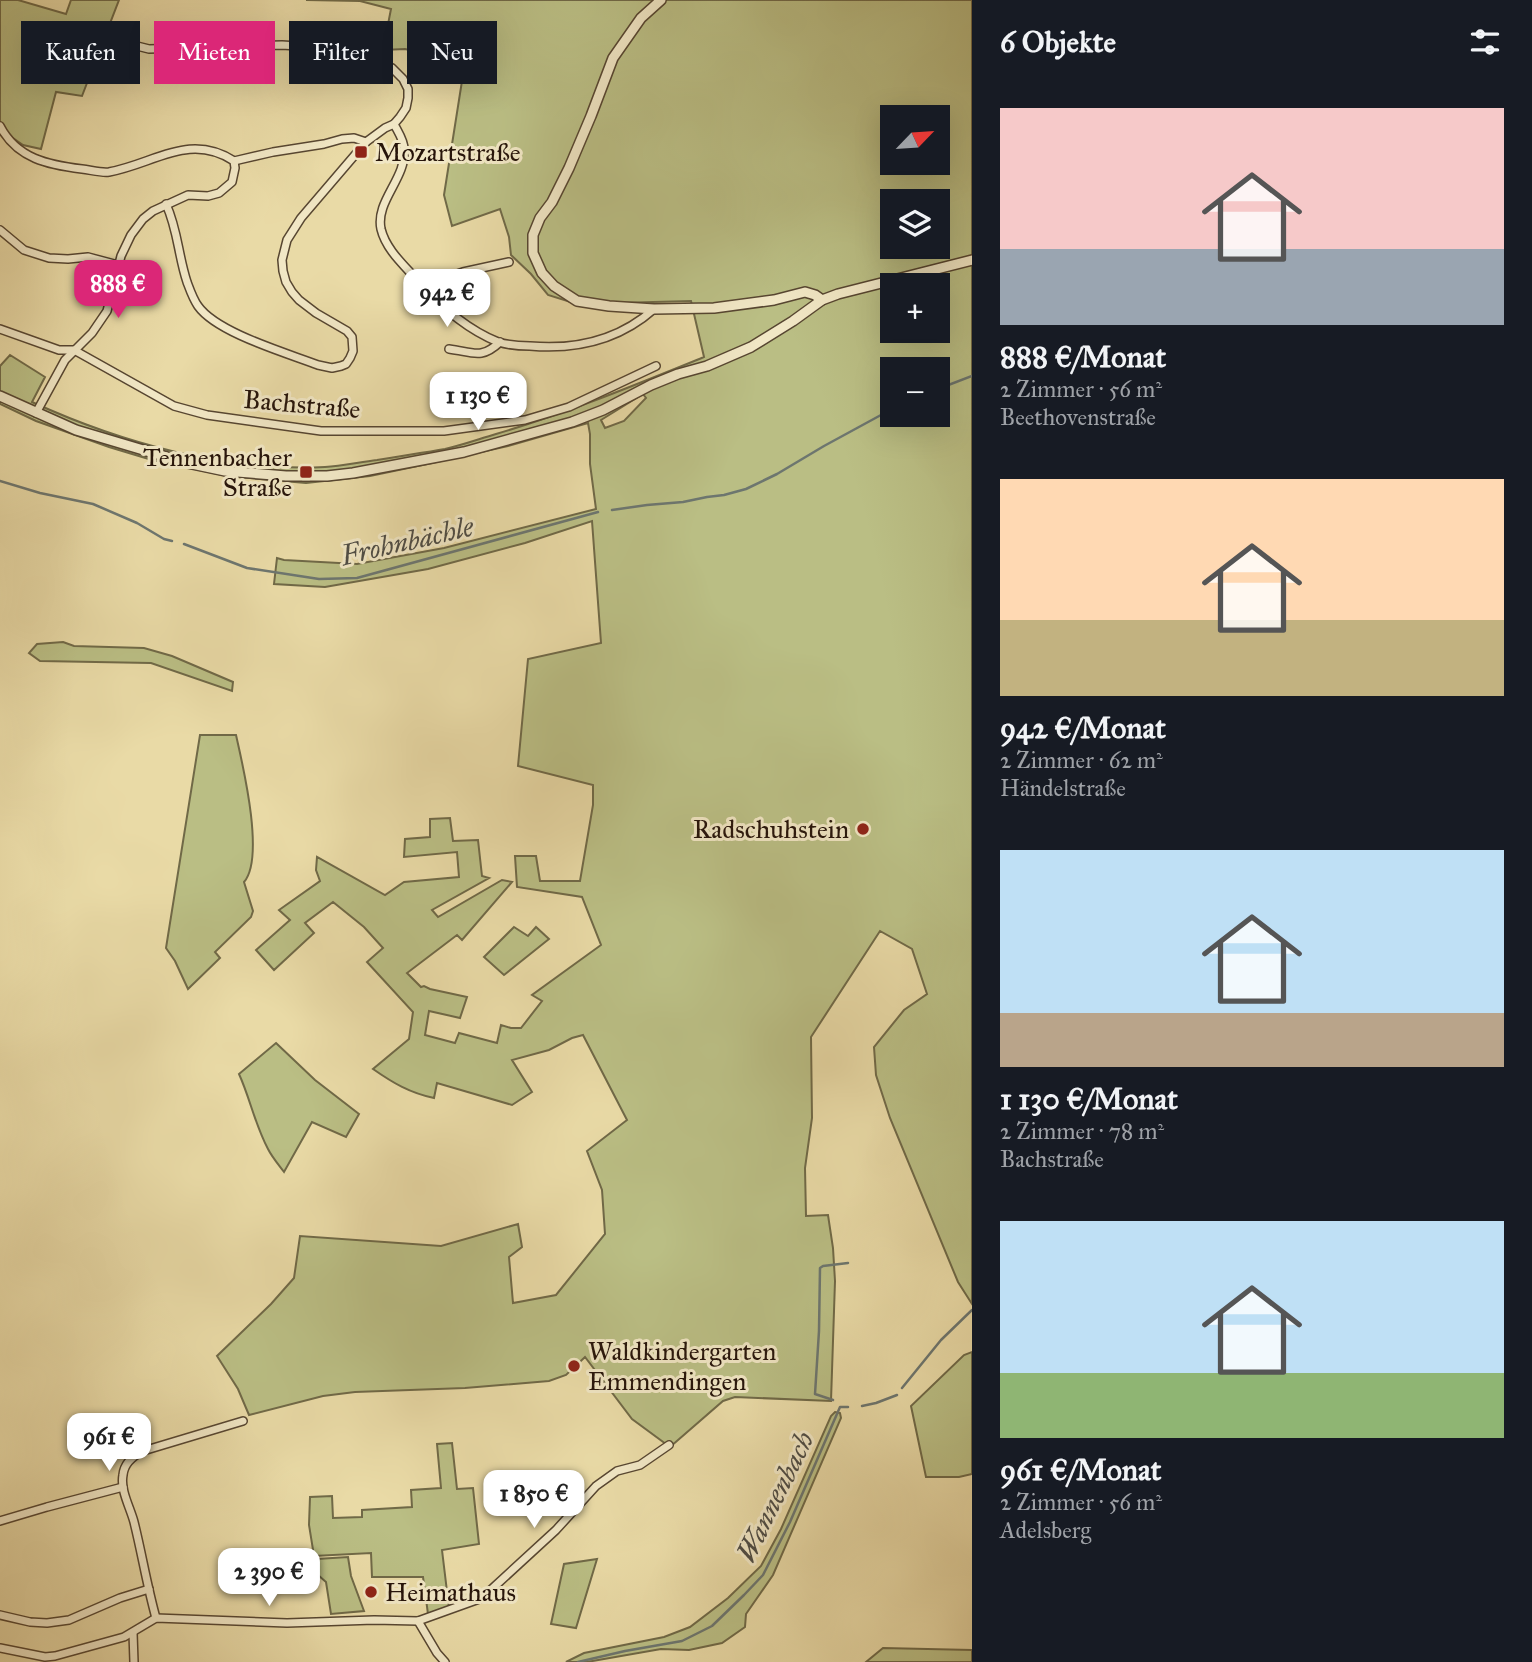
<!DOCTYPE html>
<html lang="de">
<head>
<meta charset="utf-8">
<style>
  :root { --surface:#171b24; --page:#242831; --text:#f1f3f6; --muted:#9ea1a6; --accent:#db2777 }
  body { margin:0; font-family:"IM FELL Great Primer",serif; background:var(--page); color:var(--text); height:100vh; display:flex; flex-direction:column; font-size:26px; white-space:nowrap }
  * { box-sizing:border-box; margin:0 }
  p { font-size:23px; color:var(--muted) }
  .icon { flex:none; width:38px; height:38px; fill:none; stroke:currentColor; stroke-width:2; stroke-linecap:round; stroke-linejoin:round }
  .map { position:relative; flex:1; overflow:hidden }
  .side { display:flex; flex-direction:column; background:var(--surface); width:560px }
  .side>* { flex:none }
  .banner { position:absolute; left:21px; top:21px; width:665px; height:63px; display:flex; gap:14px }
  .needle { width:46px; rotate:65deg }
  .buttons { position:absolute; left:880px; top:105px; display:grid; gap:14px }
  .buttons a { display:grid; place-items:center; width:70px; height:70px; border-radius:0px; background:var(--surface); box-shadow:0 7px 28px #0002; font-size:35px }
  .price { position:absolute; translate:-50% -60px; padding:0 16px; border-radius:14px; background:#fff; color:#222; font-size:23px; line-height:46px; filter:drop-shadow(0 2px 4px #0008) }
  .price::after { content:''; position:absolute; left:50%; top:42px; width:21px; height:16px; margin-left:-10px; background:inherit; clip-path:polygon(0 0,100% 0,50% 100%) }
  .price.current { background:var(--accent); color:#fff }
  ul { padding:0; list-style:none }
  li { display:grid; align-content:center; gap:14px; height:371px; padding:0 28px }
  li span { display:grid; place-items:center; height:217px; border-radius:0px; color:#555 }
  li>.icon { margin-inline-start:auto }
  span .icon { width:126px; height:126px; fill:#fffc; stroke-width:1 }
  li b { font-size:30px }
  h2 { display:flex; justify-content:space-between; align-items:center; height:84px; padding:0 28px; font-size:30px }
  .chip { padding:0 24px; border-radius:0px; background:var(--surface); box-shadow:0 7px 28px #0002; font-size:24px; line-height:63px }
  .chip.current { background:var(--accent); color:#fff }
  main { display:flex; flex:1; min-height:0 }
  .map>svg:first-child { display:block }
  .green { fill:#babe84; stroke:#706947; stroke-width:2; fill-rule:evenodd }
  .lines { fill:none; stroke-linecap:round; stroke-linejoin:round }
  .stream { stroke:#6d766f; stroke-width:2.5 }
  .minor-casing { stroke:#574631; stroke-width:10 }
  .tertiary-casing { stroke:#574631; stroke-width:12 }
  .minor { stroke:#f1e7c5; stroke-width:7 }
  .tertiary { stroke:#f1e7c5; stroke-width:9 }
  .poi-dot { fill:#8f2418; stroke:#f1e7c5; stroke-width:2.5 }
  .labels { text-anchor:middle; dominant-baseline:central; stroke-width:6; stroke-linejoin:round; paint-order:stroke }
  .poi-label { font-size:26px; fill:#26140a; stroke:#f1e7c5; text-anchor:start }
  .street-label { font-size:26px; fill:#26140a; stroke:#f1e7c5 }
  .water-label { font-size:28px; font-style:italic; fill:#4f4d45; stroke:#f1e7c5 }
</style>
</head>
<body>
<main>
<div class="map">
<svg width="972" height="1662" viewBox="0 0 972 1662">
  <rect width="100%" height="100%" fill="#e9daa6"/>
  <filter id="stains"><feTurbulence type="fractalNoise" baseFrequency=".00286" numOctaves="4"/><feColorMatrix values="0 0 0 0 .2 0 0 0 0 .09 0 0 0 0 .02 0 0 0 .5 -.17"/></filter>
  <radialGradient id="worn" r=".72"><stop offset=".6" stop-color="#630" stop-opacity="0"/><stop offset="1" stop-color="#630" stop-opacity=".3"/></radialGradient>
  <g class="green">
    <path d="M0 0H18L66 14 71 0H119L82 96 56 92 41 149 23 145 0 129Z"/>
    <path d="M306 0H972V1304L958 1282 890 1118 876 1075 874 1047 904 1010 927 994 912 949 880 931 811 1037 812 1118 805 1168 806 1216 828 1215 833 1248 835 1281 831 1401 735 1397 723 1401 670 1447 632 1419 585 1357 566 1375 549 1381 465 1388 355 1392 323 1396 249 1415 238 1389 217 1356 271 1304 294 1278 300 1236 441 1246 518 1224 522 1247 509 1257 513 1303 556 1295 605 1234 602 1190 587 1151 627 1120 583 1035 572 1038 549 1050 512 1060 532 1092 512 1105 437 1083 434 1098C410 1093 393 1083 373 1069L409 1039 413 1012 367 962 383 948 364 927 333 902 305 923 314 933 274 970 256 950 290 920 279 910 320 881 316 870 317 857 385 895 404 882 459 877 457 852 404 857 405 839 430 837V819L450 818 453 841 478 840 482 876 489 878 432 910 438 917 502 880 512 882 462 940 457 935 407 973 421 987 424 986 430 989 467 997 460 1018 429 1011 425 1035 455 1043 459 1033 497 1043 501 1025 511 1028H521L542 1001 532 995 601 945 582 897 517 887 515 856H536L540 881H580L593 805V785L518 766 528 659 601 643 592 521 525 543 428 569 325 587 274 584 277 558 284 560 357 564 444 548 596 509 590 464V434L588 423 508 446 432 463 370 476 306 483 227 476 152 460 109 447 36 421 0 404V366L10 355 45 377 32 402C122 443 225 472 325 467 342 466 360 462 377 460 400 456 422 453 445 449 462 445 479 439 496 434 567 413 635 385 704 357L691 301 577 304 548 295 531 274 511 255 509 237 500 209 452 226 444 195 465 62 405 49 383 50 391 9 360 1ZM892 117H938V163H892ZM892 201H938V247H892ZM892 285H938V331H892ZM892 369H938V415H892ZM643 394 646 398 624 421 605 428 601 420Z"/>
    <path d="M63 642 74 646 144 648 172 656 233 682 232 691 151 663 40 661 29 653 37 644Z"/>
    <path d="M200 735H236C243 766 265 858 244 882L253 911 251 917 215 952 220 958 188 989 175 961 166 948Z"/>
    <path d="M514 927 528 936 536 927 549 939 504 975 484 957Z"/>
    <path d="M276 1043 315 1080 359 1114 346 1137 312 1122 284 1172C278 1164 272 1157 268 1149 255 1125 250 1098 239 1074Z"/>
    <path d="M972 1352V1474L959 1477H926L911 1406 964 1355Z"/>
    <path d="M835 1412 840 1413 841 1418 773 1575 746 1614 745 1627 722 1643 689 1650 661 1649 587 1662H566L584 1653 664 1637 690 1627 728 1598 761 1566 781 1529 831 1416Z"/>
    <path d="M452 1443 457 1489 473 1488 479 1544 442 1550 449 1608 428 1614 423 1577H372L371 1553 314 1556 309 1525 310 1497 332 1496 333 1518 362 1517V1510L412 1507 411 1490 441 1488 437 1444Z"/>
    <path d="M348 1557 351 1576 364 1611 331 1614 326 1582 318 1575 317 1559Z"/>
    <path d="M597 1559 576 1628 551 1624 564 1564Z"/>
    <path d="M883 1648 972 1650V1662H866Z"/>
  </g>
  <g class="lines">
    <g class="stream">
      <path d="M938 389 972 376"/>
      <path d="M0 481 40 493 93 504 137 523 164 539 172 541"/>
      <path d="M612 510 647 505 683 502 707 497 724 495 746 489 777 474 824 446 892 409"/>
      <path d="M184 544 247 568 319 579 357 578 598 512"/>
      <path d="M902 1388 941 1340 972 1310"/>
      <path d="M833 1400 815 1394 819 1331 820 1268 823 1266 848 1263"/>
      <path d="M862 1406 876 1403 897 1395"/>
      <path d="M578 1662 625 1651 682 1641 712 1626 744 1595 763 1575 790 1522 840 1407H848"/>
    </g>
    <defs>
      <g id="minor">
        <path d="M129 46H137L149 49 282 45 343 49 392 68 403 79 408 89V98L406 108 400 117 394 124 385 128 366 142 301 218 287 240 282 260 283 271 286 282 292 292 299 300 316 313 347 331 352 337 353 351 350 358 346 364 341 366 332 368 318 365C287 353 217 333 198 306 193 299 190 290 187 282 178 255 178 230 166 204"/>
        <path d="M394 124C398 132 404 140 404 149 407 178 375 201 381 229 386 250 405 266 418 281 441 307 466 329 498 342 508 345 520 346 530 346 576 350 619 340 654 309"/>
        <path d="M0 126C17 159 49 165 82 169 91 170 101 173 109 172 154 164 189 132 234 161L235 168 232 182 219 193 208 196 188 195 153 211 143 219 131 235 121 256 107 311 92 333 65 360 36 413"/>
        <path d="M234 161 273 152 324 144 342 139 354 138 366 142"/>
        <path d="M0 230 24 250 49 258 68 259 88 257 118 265"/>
        <path d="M423 286 463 272 509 262"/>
        <path d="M0 329 59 350H74L174 406 207 415 321 431H444L525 420 569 407 656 366"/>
        <path d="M449 349C473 352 481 360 500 342"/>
        <path d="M0 1521 47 1507 123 1487"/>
        <path d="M0 1615 30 1622 47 1623 69 1620 120 1598 149 1589"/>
        <path d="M156 1618C147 1586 142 1554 134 1522 130 1507 120 1490 123 1475 124 1463 133 1456 143 1451L243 1421"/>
        <path d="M418 1621 437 1653 445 1662"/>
        <path d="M133 1633 134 1662"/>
        <path d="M0 1648 45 1657 55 1656 124 1637 156 1618 287 1623 374 1620 418 1621 482 1598 556 1530 596 1486 617 1471 640 1465 669 1445"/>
      </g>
      <g id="tertiary">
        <path d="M661 0 641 18 613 58 591 116 569 168 552 202 540 218 533 235V253L542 273 554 286 577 301 609 306 654 309 714 308 774 300 805 292 815 295 822 300"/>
        <path d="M0 396 76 430 187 463 225 471 286 476H327L353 473 464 452 572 422 603 410 651 385 678 374 707 366 751 347 793 321 822 300 838 294 972 260"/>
      </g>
    </defs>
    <use href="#minor" class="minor-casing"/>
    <use href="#tertiary" class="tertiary-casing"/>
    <use href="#minor" class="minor"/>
    <use href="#tertiary" class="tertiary"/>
  </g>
  <g class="poi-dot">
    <rect x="354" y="145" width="14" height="14" rx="3.5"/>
    <rect x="299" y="465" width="14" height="14" rx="3.5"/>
    <circle cx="863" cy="829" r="7"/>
    <circle cx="574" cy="1366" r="7"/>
    <circle cx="371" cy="1592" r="7"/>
  </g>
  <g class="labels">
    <g class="poi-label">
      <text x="375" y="152">Mozartstraße</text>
      <text x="292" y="457" text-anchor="end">Tennenbacher<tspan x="292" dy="30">Straße</tspan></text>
      <text x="849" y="829" text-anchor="end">Radschuhstein</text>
      <text x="588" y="1351">Waldkindergarten<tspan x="588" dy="30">Emmendingen</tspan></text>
      <text x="385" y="1592">Heimathaus</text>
    </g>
    <g class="street-label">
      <text transform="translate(302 404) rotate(5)">Bachstraße</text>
    </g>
    <g class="water-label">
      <text transform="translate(407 541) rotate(-13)">Frohnbächle</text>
      <text transform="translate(775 1497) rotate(-64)">Wannenbach</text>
    </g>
  </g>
  <rect width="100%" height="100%" filter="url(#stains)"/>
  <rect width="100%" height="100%" fill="url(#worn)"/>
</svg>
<div class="buttons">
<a><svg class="needle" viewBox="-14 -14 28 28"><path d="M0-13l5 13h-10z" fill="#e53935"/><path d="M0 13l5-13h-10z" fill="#9ea1a6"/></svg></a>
<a><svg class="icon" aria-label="layers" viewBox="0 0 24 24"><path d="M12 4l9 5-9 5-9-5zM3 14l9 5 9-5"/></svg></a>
<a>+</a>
<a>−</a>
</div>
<b class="price current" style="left:118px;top:320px">888 €</b>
<b class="price" style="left:447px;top:329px">942 €</b>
<b class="price" style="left:478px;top:432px">1 130 €</b>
<b class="price" style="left:109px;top:1473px">961 €</b>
<b class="price" style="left:534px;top:1530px">1 850 €</b>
<b class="price" style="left:269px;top:1608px">2 390 €</b>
<div class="banner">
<a class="chip">Kaufen</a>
<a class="chip current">Mieten</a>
<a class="chip">Filter</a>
<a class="chip">Neu</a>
</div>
</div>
<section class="side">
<h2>6 Objekte<svg class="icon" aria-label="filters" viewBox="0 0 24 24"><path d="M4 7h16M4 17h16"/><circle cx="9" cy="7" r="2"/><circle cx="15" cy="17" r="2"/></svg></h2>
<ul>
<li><span style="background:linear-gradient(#f6c9c9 65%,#9aa5b1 0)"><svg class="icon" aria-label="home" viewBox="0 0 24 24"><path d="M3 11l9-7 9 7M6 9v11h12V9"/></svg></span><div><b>888 €/Monat</b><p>2 Zimmer · 56 m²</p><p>Beethovenstraße</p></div></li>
<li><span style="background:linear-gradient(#ffd9b3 65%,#c2b280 0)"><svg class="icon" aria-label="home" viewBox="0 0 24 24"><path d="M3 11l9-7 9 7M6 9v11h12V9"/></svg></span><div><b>942 €/Monat</b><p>2 Zimmer · 62 m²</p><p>Händelstraße</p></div></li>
<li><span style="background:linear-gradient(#bfe0f5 75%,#b9a48a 0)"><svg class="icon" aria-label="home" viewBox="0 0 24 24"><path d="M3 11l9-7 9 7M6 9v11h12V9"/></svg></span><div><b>1 130 €/Monat</b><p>2 Zimmer · 78 m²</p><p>Bachstraße</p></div></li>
<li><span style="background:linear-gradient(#bfe0f5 70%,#8fb573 0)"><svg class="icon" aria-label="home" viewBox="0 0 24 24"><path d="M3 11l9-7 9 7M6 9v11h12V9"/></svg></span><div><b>961 €/Monat</b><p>2 Zimmer · 56 m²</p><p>Adelsberg</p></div></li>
</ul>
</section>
</main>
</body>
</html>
